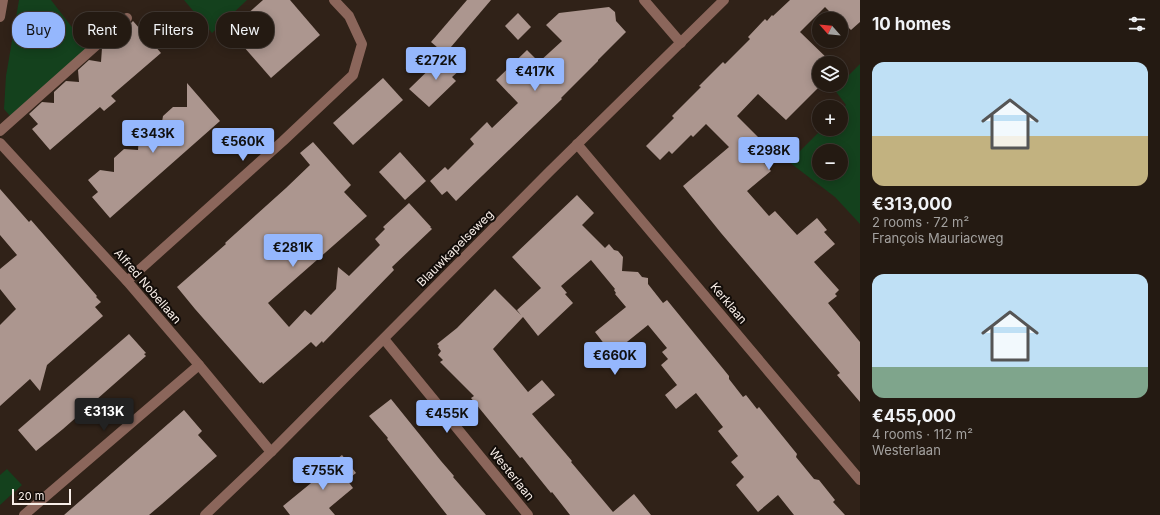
<!DOCTYPE html>
<html lang="en">
<head>
<meta charset="utf-8">
<style>
  :root { --surface:#241a12; --page:#302720; --text:#f1f3f6; --muted:#a3a19f; --line:#413832; --accent:#95b7fd }
  body { margin:0; font-family:Inter,sans-serif; background:var(--page); color:var(--text); height:100vh; display:flex; flex-direction:column; font-size:15px; white-space:nowrap }
  * { box-sizing:border-box; margin:0 }
  p { font-size:13px; color:var(--muted) }
  .icon { flex:none; width:22px; height:22px; fill:none; stroke:currentColor; stroke-width:2; stroke-linecap:round; stroke-linejoin:round }
  .map { position:relative; flex:1; overflow:hidden }
  .details { display:flex; flex-direction:column; background:var(--surface); width:300px }
  .details>* { flex:none }
  .guide { position:absolute; left:12px; top:12px; width:380px; height:36px; display:flex; gap:8px }
  .needle { width:26px; rotate:297deg }
  .controls { position:absolute; left:812px; top:12px; display:grid; gap:8px }
  .controls a { display:grid; place-items:center; width:36px; height:36px; border-radius:50%; background:var(--surface); box-shadow:0 2px 10px #0003,0 0 0 1px var(--line); font-size:20px }
  .scale { position:absolute; left:12px; bottom:10px; width:59px; box-sizing:border-box; padding-left:4px; border:2px solid #f8eee8; border-top:0; font-size:11px; line-height:14px; white-space:nowrap; color:#f8eee8; -webkit-text-stroke:3px #130d09; paint-order:stroke }
  .price { position:absolute; translate:-50% -34px; padding:0 9px; border-radius:4px; background:var(--accent); color:#111; font-size:13px; line-height:26px; filter:drop-shadow(0 1px 2px #0008) }
  .price::after { content:''; position:absolute; left:50%; top:24px; width:12px; height:9px; margin-left:-6px; background:inherit; clip-path:polygon(0 0,100% 0,50% 100%) }
  .price.selected { background:#222; color:#fff }
  ul { padding:0; list-style:none }
  li { display:grid; align-content:center; gap:8px; height:212px; padding:0 12px }
  li span { display:grid; place-items:center; height:124px; border-radius:12px; color:#555 }
  li>.icon { margin-inline-start:auto }
  span .icon { width:72px; height:72px; fill:#fffc; stroke-width:1 }
  li b { font-size:17px }
  h2 { display:flex; justify-content:space-between; align-items:center; height:48px; padding:0 12px; font-size:17px }
  .chip { padding:0 14px; border-radius:16px; background:var(--surface); box-shadow:0 2px 10px #0003,0 0 0 1px var(--line); font-size:14px; line-height:36px }
  .chip.selected { background:var(--accent); color:#111 }
  main { display:flex; flex:1; min-height:0 }
  .map>svg:first-child { display:block }
  .green { fill:#14411d; fill-rule:evenodd }
  .building { fill:#ac968f }
  .lines { fill:none; stroke-linecap:round; stroke-linejoin:round }
  .pedestrian { stroke:#8b665b; stroke-width:10 }
  .minor { stroke:#8b665b; stroke-width:10 }
  .labels { text-anchor:middle; dominant-baseline:central; stroke-width:4; stroke-linejoin:round; paint-order:stroke }
  .street-label { font-size:12px; fill:#f8eee8; stroke:#130d09 }
</style>
</head>
<body>
<main>
<div class="map">
<svg width="860" height="515" viewBox="0 0 860 515">
  <rect width="100%" height="100%" fill="#302218"/>
  <g class="green">
    <path d="M19 0H51L88 48 10 116 4 109 6 76Z"/>
    <path d="M184 0H247L212 33Z"/>
    <path d="M860 64V224L835 197 789 162 822 129H841V109L846 105 834 89 839 85H841V83ZM819 151H841V173H819Z"/>
    <path d="M7 469 22 485 0 505V475Z"/>
  </g>
  <g class="building">
    <path d="M263 0H290L320 35 271 78 229 30Z"/>
    <path d="M467 0H491L445 54 431 42Z"/>
    <path d="M790 0H860V22L851 30 848 27 847 28 841 23V19H837L825 7 800 32 832 63H819V85H821L786 120 758 94 737 116 769 148 759 158 771 171 747 191 769 216 775 211 797 235 817 218 827 230 824 232 835 244 814 262 839 290 835 294 837 296 828 303 860 342V402L837 375 840 373 721 233 683 186 729 147 706 124 693 137 691 135 672 154 669 151 660 160 646 146 674 118 672 116 701 87 699 86 723 62 725 64 750 39 748 37 765 19 767 21 772 15 773 16Z"/>
    <path d="M609 7 615 12 616 21 626 32 598 60V61L561 98 562 99 456 201 447 191 442 195 430 181 445 167 448 170 474 144 470 139 487 122 492 128 518 103 496 80 527 50 539 62 562 41 546 25 559 13Z"/>
    <path d="M518 13 531 27 518 40 505 26Z"/>
    <path d="M133 21 161 53 111 96 116 101 104 111 100 107 50 150 32 129 38 124 29 114 42 102 54 103V92L66 81 79 82 78 70 89 60 101 62 102 48 114 39 125 40 127 27Z"/>
    <path d="M445 54 460 70 452 77 456 81 429 107 409 89Z"/>
    <path d="M383 78 403 100 353 145 333 123Z"/>
    <path d="M187 83 220 121 110 218 92 197 98 192 88 180 100 170 114 172V158L124 149 138 150 139 136 149 128H161L163 116 173 107H187Z"/>
    <path d="M313 142 351 185 344 192 367 216 268 303 289 327 305 310 311 315 336 289 338 267 349 276 380 245 375 239 385 229 383 227 409 203 431 227H430L432 229 392 267 394 270 323 343 322 341 316 347 311 342 263 384 262 382 260 383 195 309 177 287 226 244 225 243 286 188 310 165 300 153Z"/>
    <path d="M400 152 426 181 405 200 379 172Z"/>
    <path d="M0 189 29 222 31 220 97 296 96 297 101 302 95 307 103 316 47 365 40 391 30 379 0 406V325L16 309 0 289V269L17 255 0 235Z"/>
    <path d="M577 195 594 213 582 225 605 248 609 244 614 250 618 251 623 257 622 271 638 272 642 277 648 278V284L663 303 667 300 729 376V379L743 397 746 395 757 409 759 407 797 454 796 457 814 479 819 480 835 500 833 502 845 515H794L778 495 758 512 736 485 744 477 731 462 738 456 718 431 723 427 696 393 676 409 665 395 677 385 661 365 668 359 662 352 667 348 648 325 612 354 595 332 626 307 615 294 616 293 614 290 615 289 591 260 561 286 567 293 565 294 573 303 538 336 523 317 493 349 528 392 542 380 555 395 532 414 572 461 571 462 613 512 634 494 651 515H570L552 492 551 493 522 457 520 458 471 398 474 396 440 362 443 360 438 355 441 351 438 347 439 346 437 344 457 328 495 289 521 315 517 310 541 288 512 257Z"/>
    <path d="M129 334 146 353 144 354 146 356 63 429 36 451 18 430Z"/>
    <path d="M391 399 441 461 454 476 453 477 486 515H447L387 439 388 438 369 416Z"/>
    <path d="M184 410 202 431 198 435 217 456 162 504 149 515H64Z"/>
    <path d="M342 455 356 473 347 480 353 488 329 508 335 515H290L283 506 316 479 314 477Z"/>
  </g>
  <g class="lines">
    <path class="pedestrian" d="M0 131 127 18"/>
    <g class="minor">
      <path d="M644 0 681 43"/>
      <path d="M0 17 3 0"/>
      <path d="M0 143 127 281 199 365 271 452"/>
      <path d="M577 144 860 480"/>
      <path d="M127 281 283 141 353 75 362 44 349 16 334 0"/>
      <path d="M384 339 528 515"/>
      <path d="M24 515 199 365"/>
      <path d="M205 515 271 452 549 172 724 0"/>
    </g>
  </g>
  <g class="labels">
    <g class="street-label">
      <text transform="translate(455 248) rotate(-45)">Blauwkapelseweg</text>
      <text transform="translate(148 286) rotate(49)">Alfred Nobellaan</text>
      <text transform="translate(729 303) rotate(50)">Kerklaan</text>
      <text transform="translate(512 474) rotate(51)">Westerlaan</text>
    </g>
  </g>
</svg>
<div class="controls">
<a><svg class="needle" viewBox="-14 -14 28 28"><path d="M0-13l5 13h-10z" fill="#e53935"/><path d="M0 13l5-13h-10z" fill="#a3a19f"/></svg></a>
<a><svg class="icon" aria-label="layers" viewBox="0 0 24 24"><path d="M12 4l9 5-9 5-9-5zM3 14l9 5 9-5"/></svg></a>
<a>+</a>
<a>−</a>
</div>
<div class="scale">20 m</div>
<b class="price" style="left:436px;top:81px">€272K</b>
<b class="price" style="left:535px;top:92px">€417K</b>
<b class="price" style="left:153px;top:154px">€343K</b>
<b class="price" style="left:243px;top:162px">€560K</b>
<b class="price" style="left:769px;top:171px">€298K</b>
<b class="price" style="left:293px;top:268px">€281K</b>
<b class="price" style="left:615px;top:376px">€660K</b>
<b class="price selected" style="left:104px;top:432px">€313K</b>
<b class="price" style="left:447px;top:434px">€455K</b>
<b class="price" style="left:323px;top:491px">€755K</b>
<div class="guide">
<a class="chip selected">Buy</a>
<a class="chip">Rent</a>
<a class="chip">Filters</a>
<a class="chip">New</a>
</div>
</div>
<section class="details">
<h2>10 homes<svg class="icon" aria-label="filters" viewBox="0 0 24 24"><path d="M4 7h16M4 17h16"/><circle cx="9" cy="7" r="2"/><circle cx="15" cy="17" r="2"/></svg></h2>
<ul>
<li><span style="background:linear-gradient(#bfe0f5 60%,#c2b280 0)"><svg class="icon" aria-label="home" viewBox="0 0 24 24"><path d="M3 11l9-7 9 7M6 9v11h12V9"/></svg></span><div><b>€313,000</b><p>2 rooms · 72 m²</p><p>François Mauriacweg</p></div></li>
<li><span style="background:linear-gradient(#bfe0f5 75%,#7fa58c 0)"><svg class="icon" aria-label="home" viewBox="0 0 24 24"><path d="M3 11l9-7 9 7M6 9v11h12V9"/></svg></span><div><b>€455,000</b><p>4 rooms · 112 m²</p><p>Westerlaan</p></div></li>
</ul>
</section>
</main>
</body>
</html>
